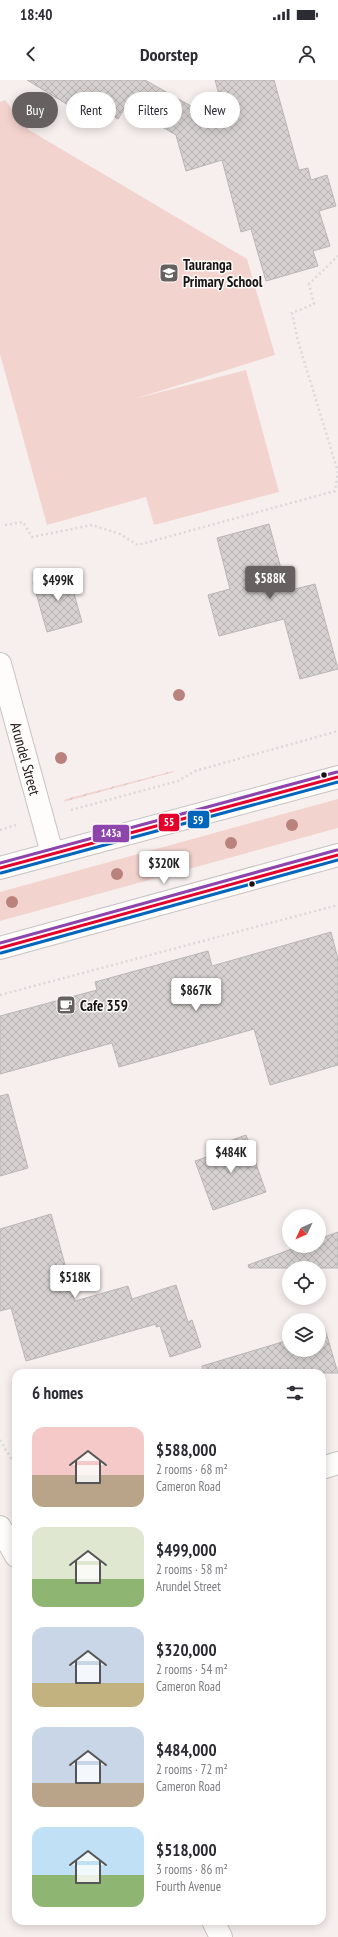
<!DOCTYPE html>
<html lang="en">
<head>
<meta charset="utf-8">
<style>
  :root { --surface:#fff; --page:#f7f7f7; --text:#2b2b33; --muted:#7c7c81; --accent:#666160 }
  body { margin:0; font-family:"PT Sans Narrow",sans-serif; background:var(--page); color:var(--text); height:100vh; display:flex; flex-direction:column; font-size:15px; white-space:nowrap }
  * { box-sizing:border-box; margin:0 }
  p { font-size:13px; color:var(--muted) }
  .icon { flex:none; width:22px; height:22px; fill:none; stroke:currentColor; stroke-width:2; stroke-linecap:round; stroke-linejoin:round }
  .map { position:relative; flex:1; overflow:hidden }
  .sheet { position:absolute; left:12px; top:1289px; width:314px; height:556px; display:flex; flex-direction:column; background:var(--surface); border-radius:12px; box-shadow:0 2px 10px #0003 }
  .sheet>* { flex:none }
  .guide { position:absolute; left:12px; top:12px; width:314px; height:36px; display:flex; gap:8px }
  .needle { width:26px; rotate:226deg }
  .buttons { position:absolute; left:282px; top:1129px; display:grid; gap:8px }
  .buttons a { display:grid; place-items:center; width:44px; height:44px; border-radius:50%; background:var(--surface); box-shadow:0 2px 10px #0003; font-size:20px }
  .price { position:absolute; translate:-50% -34px; padding:0 9px; border-radius:4px; background:#fff; color:#222; font-size:13px; line-height:26px; filter:drop-shadow(0 1px 2px #0008) }
  .price::after { content:''; position:absolute; left:50%; top:24px; width:12px; height:9px; margin-left:-6px; background:inherit; clip-path:polygon(0 0,100% 0,50% 100%) }
  .price.selected { background:var(--accent); color:#fff }
  ul { padding:0; list-style:none }
  li { display:flex; align-items:center; gap:12px; height:100px; padding:0 20px }
  li span { display:grid; place-items:center; flex:none; width:112px; height:80px; border-radius:12px; color:#555 }
  li>.icon { margin-inline-start:auto }
  span .icon { width:48px; height:48px; fill:#fffc; stroke-width:1 }
  li b { font-size:17px }
  h2 { display:flex; justify-content:space-between; align-items:center; height:48px; padding:0 20px; font-size:17px }
  .chip { padding:0 14px; border-radius:18px; background:var(--surface); box-shadow:0 2px 10px #0003; font-size:14px; line-height:36px }
  .chip.selected { background:var(--accent); color:#fff }
  .status { display:flex; justify-content:space-between; align-items:center; height:28px; padding:0 20px; background:var(--surface); direction:ltr }
  .status svg { height:11px; fill:currentColor }
  header { display:flex; justify-content:space-between; align-items:center; height:52px; padding:0 20px; background:var(--surface); font-size:18px; font-weight:800 }
  .map>svg:first-child { display:block }
  .green { fill:#f3d3ce }
  .garden { fill:url(#garden-furrows) }
  .building { fill:url(#building-cross-hatch); stroke:#bbb6b5 }
  .lines { fill:none; stroke-linecap:round; stroke-linejoin:round }
  .street-casing { stroke:#c7c2c1; stroke-width:24 }
  .secondary-casing { stroke:#c7c2c1; stroke-width:24 }
  .path { stroke:#dbd9d8; stroke-width:2.5; stroke-dasharray:2 3; stroke-linecap:butt }
  .street { stroke:#fefdfc; stroke-width:22 }
  .secondary { stroke:#fefdfc; stroke-width:22 }
  .bus-1-casing { stroke:#fffcfc; stroke-width:6 }
  .bus-2-casing { stroke:#fffcfc; stroke-width:6 }
  .bus-3-casing { stroke:#fffcfc; stroke-width:6 }
  .bus-1 { stroke:#e4002b; stroke-width:3 }
  .bus-2 { stroke:#0065bd; stroke-width:3 }
  .bus-3 { stroke:#8e44ad; stroke-width:3 }
  .tree { fill:#ba827d }
  .bus-dot { fill:#181413; stroke:#fffcfc; stroke-width:1.5 }
  .labels { text-anchor:middle; dominant-baseline:central; stroke-width:3; stroke-linejoin:round; paint-order:stroke }
  .poi-label { font-size:15px; font-weight:bold; fill:#181413; stroke:#fffcfc; text-anchor:start }
  .street-label { font-size:15px; fill:#181413; stroke:#fffcfc }
  .line-badge { stroke:#fffcfc; stroke-width:1.5 }
  .badge-label { font-size:11px; text-anchor:middle; font-weight:bold; fill:#fff }
</style>
</head>
<body>
<div class="status"><b>18:40</b><svg viewBox="0 0 49 12"><path d="M0 12V9h3v3zM5 12V6h3v6zM10 12V3h3v9zM15 12V0h3v12zM26 1h20v11H26zM47 4h2v5h-2z"/></svg></div>
<header><svg class="icon" aria-label="back" viewBox="0 0 24 24"><path d="M15 5l-7 7 7 7"/></svg>Doorstep<svg class="icon" aria-label="person" viewBox="0 0 24 24"><circle cx="12" cy="8" r="4"/><path d="M4 21q1-7 8-7t8 7"/></svg></header>
<div class="map">
<svg width="338" height="1857" viewBox="0 0 338 1857">
  <defs>
    <pattern id="garden-furrows" width="10" height="10" patternUnits="userSpaceOnUse"><rect width="10" height="10" fill="#f3d3ce"/><path d="M-1 1l2-2M0 10L10 0M9 11l2-2" fill="none" stroke="#d0b4b0"/></pattern>
    <pattern id="building-cross-hatch" width="8" height="8" patternUnits="userSpaceOnUse"><rect width="8" height="8" fill="#d7d2d1"/><path d="M0 0l8 8M0 8l8-8" fill="none" stroke="#b8b3b3"/></pattern>
  </defs>
  <rect width="100%" height="100%" fill="#f6efee"/>
  <g class="green">
    <path d="M5 20 29 50 247 179 275 275 134 319 246 290 279 412 154 445 146 417 47 445 0 274V22Z"/>
    <path d="M338 719V748L0 841V812Z"/>
  </g>
  <path class="garden" d="M173 691 174 692 63 722 66 719Z"/>
  <g class="building">
    <path d="M27 0H145L228 47 215 0H274L299 90 308 88 311 100 327 95 336 126 319 131 330 166 313 171 318 186 266 201 251 149 241 152 222 80 186 91 176 55 126 26 118 39 100 28 93 40Z"/>
    <path d="M269 444 287 511 315 504 338 589 300 599 284 539 219 556 208 515 230 509 217 458Z"/>
    <path d="M68 492 82 542 47 552 33 502Z"/>
    <path d="M331 852 338 879V985L270 1005 254 949 119 987 112 963 0 994V936L97 910 95 902 208 871 212 886Z"/>
    <path d="M8 1014 28 1088 0 1096V1016Z"/>
    <path d="M246 1055 266 1112 213 1130 195 1081 221 1072 218 1065Z"/>
    <path d="M51 1134 75 1221 128 1206 132 1219 176 1205 188 1242 192 1240 201 1267 170 1277 160 1246 156 1247V1244L26 1281 11 1228 0 1231V1149Z"/>
    <path d="M338 1152V1188H249L248 1185 300 1166H319V1159Z"/>
    <path d="M325 1249 338 1293H203L202 1286 289 1260V1270H319V1251Z"/>
  </g>
  <g class="lines">
    <defs>
      <g id="street">
        <path id="s1" d="M0 584 52 773"/>
        <path d="M322 1388 338 1383"/>
        <path d="M0 1447 16 1476"/>
        <path d="M213 1841 221 1857"/>
      </g>
      <g id="secondary">
        <path d="M0 788 338 697"/>
        <path d="M0 868 338 775"/>
      </g>
    </defs>
    <use href="#street" class="street-casing"/>
    <use href="#secondary" class="secondary-casing"/>
    <g class="path">
      <path d="M5 445 23 442 32 457 92 445 120 454 138 465 335 411 338 392 298 261 292 233 314 224 309 204 338 176"/>
      <path d="M71 730 178 701 195 691 338 651"/>
      <path d="M0 750 16 745"/>
      <path d="M0 915 338 825"/>
      <path d="M0 1360 16 1387"/>
    </g>
    <use href="#street" class="street"/>
    <use href="#secondary" class="secondary"/>
    <defs>
      <g id="bus-1">
        <path d="M0 788 338 697"/>
        <path d="M0 868 338 775"/>
      </g>
      <g id="bus-2">
        <path d="M1 793 338 702"/>
        <path d="M1 873 338 780"/>
      </g>
      <g id="bus-3">
        <path d="M0 783 337 692"/>
        <path d="M0 863 337 770"/>
      </g>
    </defs>
    <use href="#bus-1" class="bus-1-casing"/>
    <use href="#bus-2" class="bus-2-casing"/>
    <use href="#bus-3" class="bus-3-casing"/>
    <use href="#bus-1" class="bus-1"/>
    <use href="#bus-2" class="bus-2"/>
    <use href="#bus-3" class="bus-3"/>
  </g>
  <g class="tree">
    <circle cx="179" cy="615" r="6"/>
    <circle cx="61" cy="678" r="6"/>
    <circle cx="292" cy="745" r="6"/>
    <circle cx="231" cy="763" r="6"/>
    <circle cx="172" cy="781" r="6"/>
    <circle cx="117" cy="794" r="6"/>
    <circle cx="12" cy="822" r="6"/>
  </g>
  <defs>
    <symbol id="school-square" viewBox="-11 -11 22 22"><rect x="-9" y="-9" width="18" height="18" rx="4" fill="#666160" stroke="#fffcfc"/><path d="M0-5L7-2L0 1L-7-2ZM-4 1L0 2.5L4 1V4Q0 6-4 4Z" fill="#fff"/></symbol>
    <symbol id="cafe-square" viewBox="-11 -11 22 22"><rect x="-9" y="-9" width="18" height="18" rx="4" fill="#666160" stroke="#fffcfc"/><path d="M-5.5-4.5H6V0H3Q3 3.5 0 3.5H-2.5Q-5.5 3.5-5.5 0ZM3-3.2v2h1.7v-2ZM-6 4.5H4V6H-6Z" fill="#fff"/></symbol>
  </defs>
  <g fill-rule="evenodd">
    <use href="#school-square" x="158" y="182" width="22" height="22"/>
    <use href="#cafe-square" x="55" y="914" width="22" height="22"/>
  </g>
  <g class="bus-dot">
    <circle cx="324" cy="695" r="3.5"/>
    <circle cx="252" cy="804" r="3.5"/>
  </g>
  <g class="labels">
    <g class="poi-label">
      <text x="183" y="184">Tauranga<tspan x="183" dy="17">Primary School</tspan></text>
      <text x="80" y="925">Cafe 359</text>
    </g>
    <g class="street-label">
      <text stroke="none"><textPath href="#s1" startOffset="98">Arundel Street</textPath></text>
    </g>
  </g>
  <g class="line-badge">
    <rect x="187" y="730" width="23" height="19" rx="4" fill="#0065bd"/>
    <rect x="158" y="733" width="22" height="19" rx="4" fill="#e4002b"/>
    <rect x="92" y="744" width="38" height="19" rx="4" fill="#8e44ad"/>
  </g>
  <g class="badge-label">
    <text x="198" y="744">59</text>
    <text x="169" y="746">55</text>
    <text x="111" y="757">143a</text>
  </g>
</svg>
<div class="buttons">
<a><svg class="needle" viewBox="-14 -14 28 28"><path d="M0-13l5 13h-10z" fill="#e53935"/><path d="M0 13l5-13h-10z" fill="#7c7c81"/></svg></a>
<a><svg class="icon" aria-label="locate" viewBox="0 0 24 24"><circle cx="12" cy="12" r="6"/><path d="M12 2v4M12 18v4M2 12h4M18 12h4"/></svg></a>
<a><svg class="icon" aria-label="layers" viewBox="0 0 24 24"><path d="M12 4l9 5-9 5-9-5zM3 14l9 5 9-5"/></svg></a>
</div>
<b class="price selected" style="left:270px;top:520px">$588K</b>
<b class="price" style="left:58px;top:522px">$499K</b>
<b class="price" style="left:164px;top:805px">$320K</b>
<b class="price" style="left:196px;top:932px">$867K</b>
<b class="price" style="left:231px;top:1094px">$484K</b>
<b class="price" style="left:75px;top:1219px">$518K</b>
<div class="guide">
<a class="chip selected">Buy</a>
<a class="chip">Rent</a>
<a class="chip">Filters</a>
<a class="chip">New</a>
</div>
<section class="sheet">
<h2>6 homes<svg class="icon" aria-label="filters" viewBox="0 0 24 24"><path d="M4 7h16M4 17h16"/><circle cx="9" cy="7" r="2"/><circle cx="15" cy="17" r="2"/></svg></h2>
<ul>
<li><span style="background:linear-gradient(#f6c9c9 60%,#b9a48a 0)"><svg class="icon" aria-label="home" viewBox="0 0 24 24"><path d="M3 11l9-7 9 7M6 9v11h12V9"/></svg></span><div><b>$588,000</b><p>2 rooms · 68 m²</p><p>Cameron Road</p></div></li>
<li><span style="background:linear-gradient(#dfe7d0 65%,#8fb573 0)"><svg class="icon" aria-label="home" viewBox="0 0 24 24"><path d="M3 11l9-7 9 7M6 9v11h12V9"/></svg></span><div><b>$499,000</b><p>2 rooms · 58 m²</p><p>Arundel Street</p></div></li>
<li><span style="background:linear-gradient(#c9d6e8 70%,#c2b280 0)"><svg class="icon" aria-label="home" viewBox="0 0 24 24"><path d="M3 11l9-7 9 7M6 9v11h12V9"/></svg></span><div><b>$320,000</b><p>2 rooms · 54 m²</p><p>Cameron Road</p></div></li>
<li><span style="background:linear-gradient(#c9d6e8 70%,#b9a48a 0)"><svg class="icon" aria-label="home" viewBox="0 0 24 24"><path d="M3 11l9-7 9 7M6 9v11h12V9"/></svg></span><div><b>$484,000</b><p>2 rooms · 72 m²</p><p>Cameron Road</p></div></li>
<li><span style="background:linear-gradient(#bfe0f5 60%,#8fb573 0)"><svg class="icon" aria-label="home" viewBox="0 0 24 24"><path d="M3 11l9-7 9 7M6 9v11h12V9"/></svg></span><div><b>$518,000</b><p>3 rooms · 86 m²</p><p>Fourth Avenue</p></div></li>
</ul>
</section>
</div>
</body>
</html>
